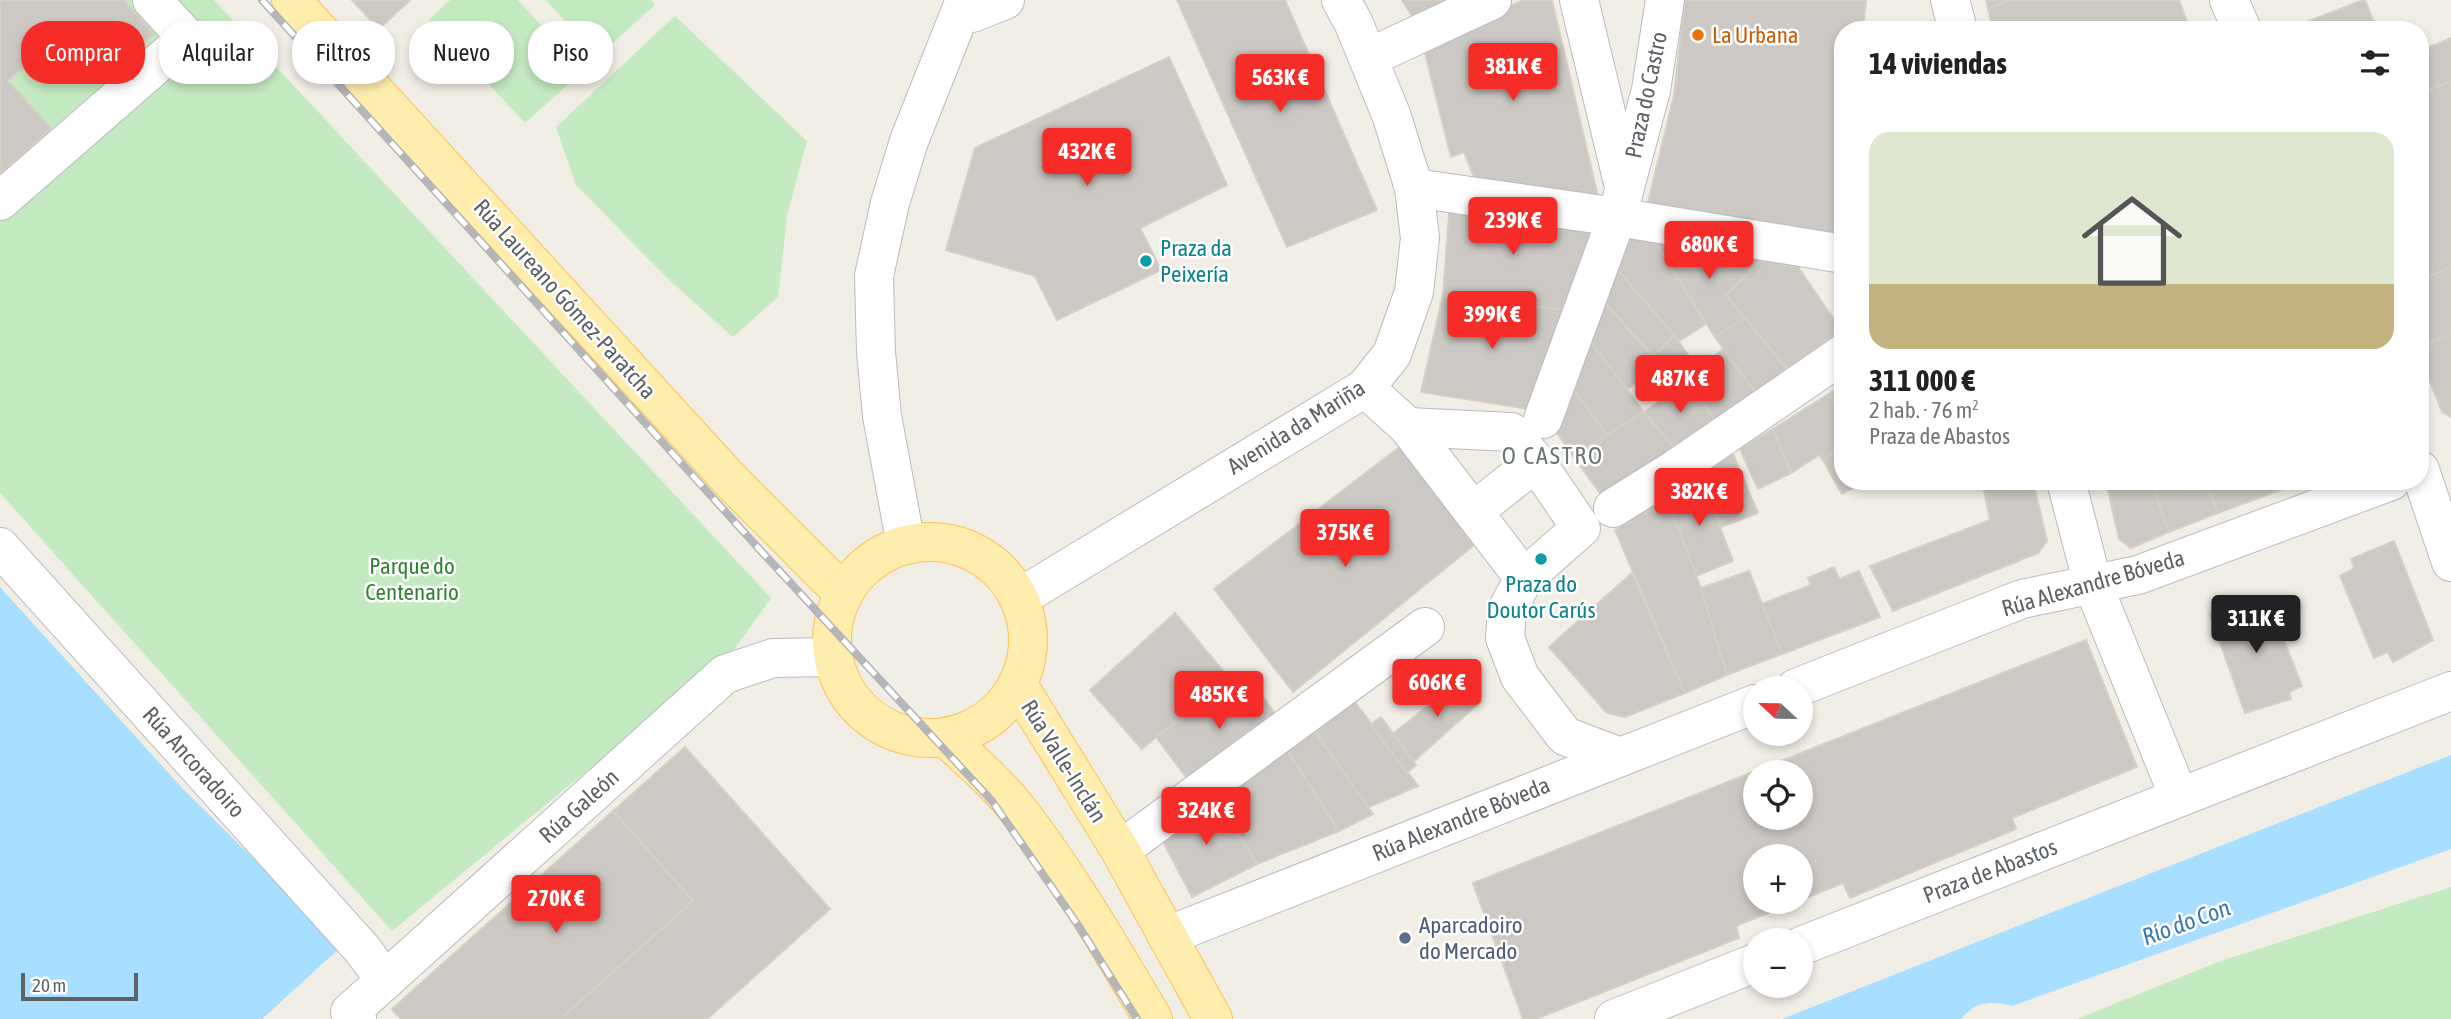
<!DOCTYPE html>
<html lang="es">
<head>
<meta charset="utf-8">
<style>
  :root { --surface:#fff; --page:#f2f2f2; --text:#222; --muted:#767676; --accent:#f52c28 }
  body { margin:0; font-family:"Asap Condensed",sans-serif; background:var(--page); color:var(--text); height:100vh; display:flex; flex-direction:column; font-size:26px; white-space:nowrap }
  * { box-sizing:border-box; margin:0 }
  p { font-size:23px; color:var(--muted) }
  .icon { flex:none; width:38px; height:38px; fill:none; stroke:currentColor; stroke-width:2; stroke-linecap:round; stroke-linejoin:round }
  .map { position:relative; flex:1; overflow:hidden }
  .details { position:absolute; left:1834px; top:21px; width:595px; height:469px; display:flex; flex-direction:column; background:var(--surface); border-radius:28px; box-shadow:0 4px 10px #0003 }
  .details>* { flex:none }
  .top-card { position:absolute; left:21px; top:21px; width:665px; height:63px; display:flex; gap:14px }
  .needle { width:46px; rotate:292deg }
  .controls { position:absolute; left:1743px; top:676px; display:grid; gap:14px }
  .controls a { display:grid; place-items:center; width:70px; height:70px; border-radius:50%; background:var(--surface); box-shadow:0 4px 10px #0003; font-size:35px }
  .scale { position:absolute; left:21px; bottom:18px; width:117px; box-sizing:border-box; padding-left:7px; border:4px solid #5d6267; border-top:0; font-size:19px; line-height:24px; white-space:nowrap; color:#5d6267; -webkit-text-stroke:5px #fff; paint-order:stroke }
  .price { position:absolute; translate:-50% -60px; padding:0 16px; border-radius:7px; background:var(--accent); color:#fff; font-size:23px; line-height:46px; filter:drop-shadow(0 2px 4px #0008) }
  .price::after { content:''; position:absolute; left:50%; top:42px; width:21px; height:16px; margin-left:-10px; background:inherit; clip-path:polygon(0 0,100% 0,50% 100%) }
  .price.current { background:#222; color:#fff }
  ul { padding:0; list-style:none }
  li { display:grid; align-content:center; gap:14px; height:371px; padding:0 35px }
  li span { display:grid; place-items:center; height:217px; border-radius:21px; color:#555 }
  li>.icon { margin-inline-start:auto }
  span .icon { width:126px; height:126px; fill:#fffc; stroke-width:1 }
  li b { font-size:30px }
  h2 { display:flex; justify-content:space-between; align-items:center; height:84px; padding:0 35px; font-size:30px }
  .chip { padding:0 24px; border-radius:28px; background:var(--surface); box-shadow:0 4px 10px #0003; font-size:24px; line-height:63px }
  .chip.current { background:var(--accent); color:#fff }
  .map>svg:first-child { display:block }
  .green { fill:#c4eac1 }
  .water { fill:#a8deff }
  .building { fill:#ccc8c3; stroke:#d6cfc4; stroke-width:2; fill-rule:evenodd }
  .lines { fill:none; stroke-linecap:round; stroke-linejoin:round }
  .minor-casing { stroke:#b8bcc0; stroke-width:40 }
  .major-casing { stroke:#fbc255; stroke-width:40 }
  .minor { stroke:#fff; stroke-width:38 }
  .major { stroke:#ffedad; stroke-width:38 }
  .rail-casing { stroke:#b5b6b7; stroke-width:8 }
  .rail { stroke:#fff; stroke-width:5; stroke-dasharray:16; stroke-linecap:butt }
  .food-dot { fill:#e8710a; stroke:#fff; stroke-width:2.5 }
  .culture-dot { fill:#0f9aa8; stroke:#fff; stroke-width:2.5 }
  .service-dot { fill:#5c6f8a; stroke:#fff; stroke-width:2.5 }
  .labels { text-anchor:middle; dominant-baseline:central; stroke-width:5; stroke-linejoin:round; paint-order:stroke }
  .food-label { font-size:23px; fill:#c56008; stroke:#fff; text-anchor:start }
  .street-label { font-size:23px; fill:#5d6267; stroke:#fff }
  .culture-label { font-size:23px; fill:#0d838f; stroke:#fff; text-anchor:start }
  .park-label { font-size:23px; fill:#30852f; stroke:#fff }
  .service-label { font-size:23px; fill:#4e5e75; stroke:#fff; text-anchor:start }
  .neighbourhood-label { font-size:24px; letter-spacing:2px; fill:#6e7579; stroke:#fff }
  .water-label { font-size:24px; font-style:italic; fill:#3a7ab0; stroke:#fff }
</style>
</head>
<body>
<div class="map">
<svg width="2451" height="1019" viewBox="0 0 2451 1019">
  <rect width="100%" height="100%" fill="#f1eee6"/>
  <g class="green">
    <path d="M0 0H214L771 598 734 650 392 931 0 493Z"/>
    <path d="M450 0H518L583 71 525 123 429 20Z"/>
    <path d="M546 0H651L655 5 597 57Z"/>
    <path d="M675 16 807 141 787 216 778 297 733 337 668 279 576 185 556 127Z"/>
    <path d="M2451 887V1019H2077L2218 962Z"/>
  </g>
  <g class="water">
    <path d="M0 587 183 789 342 946 262 1019H0Z"/>
    <path d="M2451 755V849L2012 1006C1992 1000 1975 1001 1961 1019H1782Z"/>
  </g>
  <g class="building">
    <path d="M0 0H123L154 34 102 81 59 34 8 81 51 128 0 174Z"/>
    <path d="M352 0H410L379 29Z"/>
    <path d="M1177 0H1285L1377 210 1287 247Z"/>
    <path d="M1402 0H1474L1418 26Z"/>
    <path d="M1523 0H1552L1599 201 1477 185 1464 152 1451 157 1423 45Z"/>
    <path d="M1685 0H1866L1863 30H1843V238L1646 211 1674 95Z"/>
    <path d="M1986 0H2011L1988 9Z"/>
    <path d="M2011 0H2179L2190 30H1993L1988 9Z"/>
    <path d="M2363 0H2365L2377 30 2289 29Z"/>
    <path d="M2451 38V81L2420 94V51Z"/>
    <path d="M1169 57 1227 185 1140 228 1161 270 1057 320 1035 276 946 250 975 148Z"/>
    <path d="M2451 81V267L2420 280V94Z"/>
    <path d="M1450 202 1593 225 1566 310 1443 295Z"/>
    <path d="M1629 235 1654 240 1706 324 1679 341 1616 268Z"/>
    <path d="M1654 240 1761 260 1726 295 1745 318 1715 337Z"/>
    <path d="M1761 260 1798 267 1841 330 1787 369 1726 295Z"/>
    <path d="M2451 267V334L2420 348V280Z"/>
    <path d="M1616 268 1674 335 1654 356 1604 302Z"/>
    <path d="M1443 295 1566 310 1536 410 1421 392Z"/>
    <path d="M1604 302 1658 363 1627 390 1589 340Z"/>
    <path d="M1745 318 1787 369 1755 392 1715 337Z"/>
    <path d="M2451 334V417L2442 412 2420 355V348Z"/>
    <path d="M1674 335 1699 370 1723 349 1755 392 1715 421 1689 381 1675 390 1654 356Z"/>
    <path d="M1589 340 1644 412 1607 435 1570 385Z"/>
    <path d="M1689 381 1715 421 1675 449 1644 412Z"/>
    <path d="M1570 385 1607 435 1573 456 1552 426Z"/>
    <path d="M1843 385V418L1829 394Z"/>
    <path d="M1829 394 1843 418V447L1823 460 1819 455 1791 473 1773 429Z"/>
    <path d="M1644 412 1675 449 1605 500 1573 456Z"/>
    <path d="M1773 429 1791 473 1758 489 1740 449Z"/>
    <path d="M1401 446 1474 545 1293 692 1214 589Z"/>
    <path d="M1843 447V481H1866L1842 494 1823 460Z"/>
    <path d="M1733 454 1758 513 1721 527 1700 475Z"/>
    <path d="M1700 475 1733 561 1696 576 1667 499Z"/>
    <path d="M1982 481H2033L2047 541 2038 553 1893 611 1870 566 1990 520Z"/>
    <path d="M2106 481H2151L2169 532 2131 548 2119 539Z"/>
    <path d="M2151 481H2206L2218 513 2169 532Z"/>
    <path d="M2206 481H2289L2291 486 2218 513Z"/>
    <path d="M1667 499 1701 588 1727 675 1685 693 1615 530Z"/>
    <path d="M2394 541 2433 640 2393 662 2388 652 2374 658 2340 576 2354 568 2351 559Z"/>
    <path d="M1834 567 1839 579 1859 571 1880 617 1782 654 1761 604 1811 585 1808 578Z"/>
    <path d="M1749 571 1782 654 1727 675 1701 588Z"/>
    <path d="M1632 573 1685 693 1625 717 1607 713 1549 647Z"/>
    <path d="M2248 599 2254 609 2269 603 2302 686 2289 692 2291 699 2245 713 2210 614Z"/>
    <path d="M1175 613 1233 683 1156 737 1142 749 1090 690Z"/>
    <path d="M2086 640 2137 767 2012 818 2016 829 1850 898 1843 883 1801 900V856H1755V901H1798L1736 926 1739 938 1536 1019H1523L1473 883ZM1755 772H1801V817H1755Z"/>
    <path d="M1247 673 1281 723 1195 789 1156 737Z"/>
    <path d="M1464 677 1481 701 1413 762 1394 733Z"/>
    <path d="M1355 702 1418 786 1369 807 1357 794 1316 731Z"/>
    <path d="M1381 717 1416 765 1407 773 1371 724Z"/>
    <path d="M1310 725 1373 814 1339 831 1283 744Z"/>
    <path d="M1283 744 1339 831 1257 864 1213 794Z"/>
    <path d="M685 747 830 909 707 1019H560L693 901 613 811Z"/>
    <path d="M1213 794 1257 864 1192 897 1159 834Z"/>
    <path d="M613 811 693 901 560 1019H401L392 1009Z"/>
  </g>
  <g class="lines">
    <defs>
      <g id="minor">
        <path d="M1579 0 1624 187"/>
        <path d="M1950 0 1958 30"/>
        <path d="M2229 0 2242 30"/>
        <path d="M972 13 1005 0"/>
        <path d="M1368 58 1492 0"/>
        <path d="M1414 188 1617 217 1843 254"/>
        <path d="M0 201 187 38 152 0"/>
        <path d="M1365 388 1408 427 1524 578"/>
        <path d="M1543 419 1617 217 1651 90 1665 0"/>
        <path d="M1408 427 1511 432 1536 462 1581 528 1524 578 1507 610 1505 638 1520 677 1565 736 1620 757"/>
        <path d="M2420 470 2451 562"/>
        <path d="M2066 481 2093 585 2179 797"/>
        <path d="M1613 508 1677 468 1843 354"/>
        <path d="M1474 511 1536 462"/>
        <path d="M906 545 882 416 876 352 874 276 890 203 909 141 965 0"/>
        <path d="M0 547 362 949 385 980"/>
        <path d="M1019 598 1365 388 1392 354 1414 292 1420 238 1414 188 1392 117 1354 24 1341 0"/>
        <path d="M1796 688 2022 599 2138 575 2391 481"/>
        <path d="M1120 850 1425 627"/>
        <path d="M1167 936 1755 704"/>
        <path d="M1801 946 2451 691"/>
        <path d="M357 1019 350 1012 725 674 773 658 833 657"/>
        <path d="M1614 1019 1755 963"/>
      </g>
      <g id="major">
        <path d="M291 0 733 483 844 594"/>
        <circle cx="930" cy="640" r="98"/>
        <path d="M1018 685 1120 850 1213 1019"/>
        <path d="M946 738C972 762 1000 786 1022 815 1071 879 1112 950 1153 1019"/>
      </g>
    </defs>
    <use href="#minor" class="minor-casing"/>
    <use href="#major" class="major-casing"/>
    <use href="#minor" class="minor"/>
    <use href="#major" class="major"/>
    <defs>
      <path id="rail" d="M262 0 761 551 992 801 1078 925 1137 1019"/>
    </defs>
    <use href="#rail" class="rail-casing"/>
    <use href="#rail" class="rail"/>
  </g>
  <circle class="food-dot" cx="1698" cy="35" r="7"/>
  <g class="culture-dot">
    <circle cx="1146" cy="261" r="7"/>
    <circle cx="1541" cy="559" r="7"/>
  </g>
  <circle class="service-dot" cx="1405" cy="938" r="7"/>
  <g class="labels">
    <g class="food-label">
      <text x="1712" y="35">La Urbana</text>
    </g>
    <g class="street-label">
      <text transform="translate(1646 95) rotate(-78)">Praza do Castro</text>
      <text transform="translate(565 299) rotate(48)">Rúa Laureano Gómez-Paratcha</text>
      <text transform="translate(1296 427) rotate(-32)">Avenida da Mariña</text>
      <text transform="translate(2093 583) rotate(-16)">Rúa Alexandre Bóveda</text>
      <text transform="translate(1064 761) rotate(58)">Rúa Valle-Inclán</text>
      <text transform="translate(194 762) rotate(48)">Rúa Ancoradoiro</text>
      <text transform="translate(579 806) rotate(-42)">Rúa Galeón</text>
      <text transform="translate(1461 819) rotate(-22)">Rúa Alexandre Bóveda</text>
      <text transform="translate(1990 871) rotate(-21)">Praza de Abastos</text>
    </g>
    <g class="culture-label">
      <text x="1160" y="248">Praza da<tspan x="1160" dy="26">Peixería</tspan></text>
      <text x="1541" y="584" text-anchor="middle">Praza do<tspan x="1541" dy="26">Doutor Carús</tspan></text>
    </g>
    <g class="park-label">
      <text x="412" y="566">Parque do<tspan x="412" dy="26">Centenario</tspan></text>
    </g>
    <g class="service-label">
      <text x="1419" y="925">Aparcadoiro<tspan x="1419" dy="26">do Mercado</tspan></text>
    </g>
    <g class="neighbourhood-label">
      <text x="1553" y="455">O CASTRO</text>
    </g>
    <g class="water-label">
      <text transform="translate(2186 922) rotate(-20)">Río do Con</text>
    </g>
  </g>
</svg>
<div class="controls">
<a><svg class="needle" viewBox="-14 -14 28 28"><path d="M0-13l5 13h-10z" fill="#e53935"/><path d="M0 13l5-13h-10z" fill="#767676"/></svg></a>
<a><svg class="icon" aria-label="locate" viewBox="0 0 24 24"><circle cx="12" cy="12" r="6"/><path d="M12 2v4M12 18v4M2 12h4M18 12h4"/></svg></a>
<a>+</a>
<a>−</a>
</div>
<div class="scale">20 m</div>
<b class="price" style="left:1513px;top:103px">381K €</b>
<b class="price" style="left:1280px;top:114px">563K €</b>
<b class="price" style="left:1087px;top:188px">432K €</b>
<b class="price" style="left:1513px;top:257px">239K €</b>
<b class="price" style="left:1709px;top:281px">680K €</b>
<b class="price" style="left:1492px;top:351px">399K €</b>
<b class="price" style="left:1680px;top:415px">487K €</b>
<b class="price" style="left:1699px;top:528px">382K €</b>
<b class="price" style="left:1345px;top:569px">375K €</b>
<b class="price current" style="left:2256px;top:655px">311K €</b>
<b class="price" style="left:1437px;top:719px">606K €</b>
<b class="price" style="left:1219px;top:731px">485K €</b>
<b class="price" style="left:1206px;top:847px">324K €</b>
<b class="price" style="left:556px;top:935px">270K €</b>
<div class="top-card">
<a class="chip current">Comprar</a>
<a class="chip">Alquilar</a>
<a class="chip">Filtros</a>
<a class="chip">Nuevo</a>
<a class="chip">Piso</a>
</div>
<section class="details">
<h2>14 viviendas<svg class="icon" aria-label="filters" viewBox="0 0 24 24"><path d="M4 7h16M4 17h16"/><circle cx="9" cy="7" r="2"/><circle cx="15" cy="17" r="2"/></svg></h2>
<ul>
<li><span style="background:linear-gradient(#dfe7d0 70%,#c2b280 0)"><svg class="icon" aria-label="home" viewBox="0 0 24 24"><path d="M3 11l9-7 9 7M6 9v11h12V9"/></svg></span><div><b>311 000 €</b><p>2 hab. · 76 m²</p><p>Praza de Abastos</p></div></li>
</ul>
</section>
</div>
</body>
</html>
